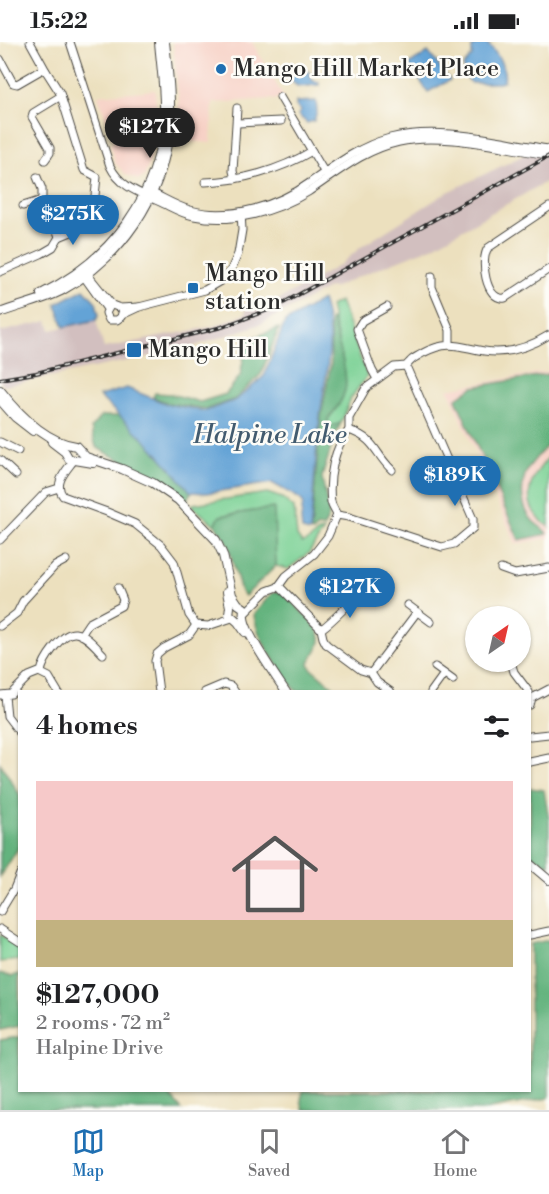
<!DOCTYPE html>
<html lang="en">
<head>
<meta charset="utf-8">
<style>
  :root { --surface:#fff; --page:#f2f2f2; --text:#202124; --muted:#757577; --line:#e0e0e0; --accent:#1f6fb2 }
  body { margin:0; font-family:"Libre Bodoni",serif; background:var(--page); color:var(--text); height:100vh; display:flex; flex-direction:column; font-size:22px; white-space:nowrap }
  * { box-sizing:border-box; margin:0 }
  p { font-size:20px; color:var(--muted) }
  .icon { flex:none; width:33px; height:33px; fill:none; stroke:currentColor; stroke-width:2; stroke-linecap:round; stroke-linejoin:round }
  .map { position:relative; flex:1; overflow:hidden }
  .drawer { position:absolute; left:18px; top:648px; width:513px; height:402px; display:flex; flex-direction:column; background:var(--surface); border-radius:0px; box-shadow:0 2px 4px #0004 }
  .drawer>* { flex:none }
  .needle { width:39px; rotate:34deg }
  .controls { position:absolute; left:465px; top:564px; display:grid; gap:12px }
  .controls a { display:grid; place-items:center; width:66px; height:66px; border-radius:50%; background:var(--surface); box-shadow:0 2px 4px #0004; font-size:30px }
  .price { position:absolute; translate:-50% -51px; padding:0 14px; border-radius:21px; background:var(--accent); color:#fff; font-size:20px; line-height:39px; filter:drop-shadow(0 2px 3px #0008) }
  .price::after { content:''; position:absolute; left:50%; top:36px; width:18px; height:14px; margin-left:-9px; background:inherit; clip-path:polygon(0 0,100% 0,50% 100%) }
  .price.active { background:#222; color:#fff }
  ul { padding:0; list-style:none }
  li { display:grid; align-content:center; gap:12px; height:318px; padding:0 18px }
  li+li { border-top:2px solid var(--line) }
  li span { display:grid; place-items:center; height:186px; border-radius:0px; color:#555 }
  li>.icon { margin-inline-start:auto }
  span .icon { width:108px; height:108px; fill:#fffc; stroke-width:1 }
  li b { font-size:26px }
  h2 { display:flex; justify-content:space-between; align-items:center; height:72px; padding:0 18px; font-size:26px }
  .status { display:flex; justify-content:space-between; align-items:center; height:42px; padding:0 30px; background:var(--surface); direction:ltr }
  .status svg { height:16px; fill:currentColor }
  .dock { display:flex; justify-content:space-around; align-items:center; height:84px; border-top:2px solid var(--line); background:var(--surface); font-size:16px; color:var(--muted) }
  .dock a { display:grid; justify-items:center; gap:3px }
  .dock .active { color:var(--accent) }
  .map>svg:first-child { display:block }
  .built { fill:#f7d1c6 }
  .industrial { fill:#d2bfbf }
  .green { fill:#7bd195; stroke:#537e60; stroke-width:1.5 }
  .forest { fill:#64b37e; stroke:#486f54; stroke-width:1.5 }
  .water { fill:#64a3d6; stroke:#486780; stroke-width:1.5 }
  .lines { fill:none; stroke-linecap:round; stroke-linejoin:round }
  .minor-casing { stroke:#484641; stroke-width:9 }
  .major-casing { stroke:#484641; stroke-width:10 }
  .minor { stroke:#fff; stroke-width:7 }
  .major { stroke:#fff; stroke-width:8 }
  .rail-casing { stroke:#2b2b2b; stroke-width:4 }
  .rail { stroke:#fdfcf7; stroke-width:1.5; stroke-dasharray:4.5; stroke-linecap:butt }
  .poi-dot { fill:#1f6fb2; stroke:#fdfcf7; stroke-width:2 }
  .labels { text-anchor:middle; dominant-baseline:central; stroke-width:5; stroke-linejoin:round; paint-order:stroke }
  .poi-label { font-size:24px; fill:#2b2b2b; stroke:#fdfcf7; text-anchor:start }
  .water-label { font-size:26px; font-style:italic; fill:#425b6f; stroke:#fdfcf7 }
</style>
</head>
<body>
<div class="status"><b>15:22</b><svg viewBox="0 0 49 12"><path d="M0 12V9h3v3zM5 12V6h3v6zM10 12V3h3v9zM15 12V0h3v12zM26 1h20v11H26zM47 4h2v5h-2z"/></svg></div>
<div class="map">
<svg width="549" height="1068" viewBox="0 0 549 1068">
  <rect width="100%" height="100%" fill="#fdfcf7"/>
  <filter id="ink" filterUnits="userSpaceOnUse"><feTurbulence type="fractalNoise" baseFrequency=".0167" numOctaves="2"/><feDisplacementMap in="SourceGraphic" scale="12" xChannelSelector="R" yChannelSelector="G"/><feConvolveMatrix kernelMatrix="1 2 1 2 8 2 1 2 1" color-interpolation-filters="sRGB"/></filter>
  <filter id="wash" filterUnits="userSpaceOnUse"><feTurbulence type="fractalNoise" baseFrequency=".008" numOctaves="4" result="noise"/><feDisplacementMap in="SourceGraphic" scale="24" xChannelSelector="R" yChannelSelector="G"/><feGaussianBlur stdDeviation="1.35" result="paint"/><feColorMatrix in="noise" values="0 0 0 0 0 0 0 0 0 0 0 0 0 0 0 0 0 1.4 0 .05"/><feComposite in="paint" operator="in"/></filter>
  <g filter="url(#wash)">
    <rect width="100%" height="100%" fill="#ece0be"/>
    <g class="built">
      <path d="M173 0H252L283 54 274 58 271 57 213 61 211 101 176 98 179 61Z"/>
      <path d="M155 48 157 76 154 96 149 122 144 135 138 138 125 132 115 121 110 102 114 101 98 53Z"/>
      <path d="M549 329V496L516 502 448 347Z"/>
    </g>
    <path class="industrial" d="M549 99V138L432 205 374 228 333 246 330 245 261 282 186 307 4 344 0 339V290L48 279 51 288 96 278 104 306 215 284 245 272 246 265 262 264 282 256 340 223 361 205 446 151 518 116Z"/>
    <g class="green">
      <path d="M340 259 367 334 351 356 341 381 329 385 328 377C335 368 342 360 345 348 349 332 333 283 330 264Z"/>
      <path d="M549 415V485C519 464 527 438 549 415Z"/>
      <path d="M267 451 282 456 294 466 297 494 302 501C312 500 315 489 324 488L309 511 288 527 276 524 273 466 220 474 215 483 192 464 193 462Z"/>
      <path d="M0 893 19 904V918L0 920Z"/>
    </g>
    <g class="forest">
      <path d="M330 277H332C336 293 349 334 345 348 342 360 335 368 328 377L329 385 341 381 335 393 322 435 329 473 324 485H318L313 490 311 489 321 374 331 321Z"/>
      <path d="M279 286 261 332 235 357 207 367 168 361 153 355 155 351 171 352 200 360 226 352 240 334 247 298Z"/>
      <path d="M549 332V402C541 410 529 422 525 433 520 448 522 467 533 479 538 484 544 486 547 492L519 498 456 357 473 345Z"/>
      <path d="M101 374H121L152 405 191 450 187 458C161 434 126 423 96 405L91 386Z"/>
      <path d="M274 466 276 524 245 554 241 550 227 499 215 483 220 474Z"/>
      <path d="M278 550 285 552 318 587 321 600 309 621 311 626 338 649H296C282 631 255 595 254 572L272 551Z"/>
      <path d="M0 721 20 753 19 805 0 835Z"/>
      <path d="M530 746 544 748 549 778V823L530 813Z"/>
      <path d="M549 898V1056L484 1068H303L301 1057 303 1049 530 1048V902Z"/>
      <path d="M0 931 13 934 19 932 20 984 0 988Z"/>
      <path d="M19 995 20 1048 166 1049 182 1068H0V998Z"/>
    </g>
    <g class="water">
      <path d="M481 0H486C496 10 507 24 504 39L500 41H471L466 35 463 24 472 14V5Z"/>
      <path d="M428 10 450 38 428 50 409 23Z"/>
      <path d="M293 27 308 29 313 39 319 40V43C304 42 297 52 288 32Z"/>
      <path d="M316 59 317 69 314 79 307 81 298 73 301 69 296 64V60Z"/>
      <path d="M84 247 96 260 99 273 96 278 64 285 56 262Z"/>
      <path d="M322 258C337 303 325 331 320 375 315 413 314 452 310 490L302 488 301 478 303 460 299 456 272 441 207 451 191 450 152 405 99 354 127 346 167 362 206 369 236 358 264 334 285 280Z"/>
    </g>
  </g>
  <g filter="url(#ink)">
    <g class="lines">
      <defs>
        <g id="minor">
          <path d="M30 0 46 29"/>
          <path d="M70 0 110 124C120 145 140 151 160 160 171 165 182 172 194 174 232 182 276 170 308 150 338 130 363 108 399 100 443 90 504 107 549 113"/>
          <path d="M0 17 13 41 17 42 43 27 46 29 60 51 84 128 97 135 94 163 90 171 71 190 59 195 53 205 41 212 0 230"/>
          <path d="M280 55 326 133"/>
          <path d="M238 81 281 79"/>
          <path d="M45 118 50 111V106L32 75 33 71 61 54"/>
          <path d="M37 135 42 147V158L49 165 59 195"/>
          <path d="M235 137 233 129 237 66"/>
          <path d="M205 140C241 139 280 128 312 109"/>
          <path d="M148 149C162 155 175 164 190 168 230 179 278 164 311 140 336 122 360 104 390 96 440 83 499 100 549 107"/>
          <path d="M23 164 42 158"/>
          <path d="M549 165 488 206C480 217 485 259 505 256L549 227"/>
          <path d="M84 228 112 263 120 266 139 265"/>
          <path d="M82 232 107 267"/>
          <path d="M432 234V245L450 288V302"/>
          <path d="M110 264 106 271 109 278H117L121 275 122 271"/>
          <path d="M122 273 139 265 205 248 222 238 231 228 238 212 242 188 241 170"/>
          <path d="M377 337 372 328 357 287 362 279 387 265"/>
          <path d="M349 388C377 398 373 410 392 428"/>
          <path d="M0 400 18 409"/>
          <path d="M0 418 16 433"/>
          <path d="M74 418C66 429 53 441 63 454L107 470 135 482 161 503 174 520 189 573 196 583 208 584 232 576"/>
          <path d="M337 473 349 475 442 505 454 502 473 486V477L406 324"/>
          <path d="M0 498 46 450 59 446"/>
          <path d="M501 527 515 532 549 526"/>
          <path d="M357 539 361 548 369 544"/>
          <path d="M279 544 321 587 323 596 326 602 361 628 371 631 377 640 391 650"/>
          <path d="M408 563 431 580"/>
          <path d="M245 571 267 549 278 545 286 534 314 512 328 494 337 473C335 468 332 465 331 460 328 437 334 405 349 388V376L366 346 394 325 406 324C414 315 413 317 423 311 455 294 466 310 496 310 516 310 533 303 549 293"/>
          <path d="M0 584 17 571 23 559 55 524 66 518"/>
          <path d="M321 587C327 584 358 554 361 548"/>
          <path d="M81 593 89 581 121 564 123 558 118 546"/>
          <path d="M511 620 514 630 529 650"/>
          <path d="M435 625 453 638"/>
          <path d="M41 630C43 618 62 590 75 591 86 592 96 605 103 612"/>
          <path d="M371 631 417 570"/>
          <path d="M159 650 155 619 157 612 164 606 189 593 196 583"/>
          <path d="M205 650 224 642 231 644 235 650"/>
          <path d="M431 650 444 632"/>
          <path d="M0 653 11 652 29 634 39 630 49 635 58 650"/>
          <path d="M5 654 7 674 20 691"/>
          <path d="M530 663 532 656 549 647"/>
          <path d="M530 694 549 692"/>
          <path d="M530 720 549 716"/>
          <path d="M0 870 14 847 20 832"/>
          <path d="M0 887 20 900"/>
          <path d="M530 893 549 889"/>
        </g>
        <g id="major">
          <path d="M41 252C111 218 161 153 164 73 165 49 161 24 159 0"/>
          <path d="M0 271C20 263 41 259 61 249 120 217 163 156 169 87 172 58 168 29 165 0"/>
          <path d="M0 348C18 371 45 400 76 404L86 415 122 427 153 441 178 458 216 498 223 513 232 553 238 562 244 566C244 569 243 572 244 575 244 590 277 636 286 650"/>
          <path d="M0 358 15 375 33 389"/>
          <path d="M52 400 65 410 69 417 93 421"/>
          <path d="M227 550 230 565 229 572 238 580 245 590"/>
          <path d="M530 822 549 838"/>
        </g>
      </defs>
      <use href="#minor" class="minor-casing"/>
      <use href="#major" class="major-casing"/>
      <use href="#minor" class="minor"/>
      <use href="#major" class="major"/>
      <defs>
        <path id="rail" d="M0 337 36 331 222 285 276 265 549 114"/>
      </defs>
      <use href="#rail" class="rail-casing"/>
      <use href="#rail" class="rail"/>
    </g>
  </g>
  <g class="poi-dot">
    <circle cx="221" cy="27" r="6"/>
    <rect x="187" y="240" width="12" height="12" rx="3"/>
    <rect x="126" y="300" width="16" height="16" rx="3"/>
  </g>
  <g class="labels">
    <g class="poi-label">
      <text x="233" y="27">Mango Hill Market Place</text>
      <text x="205" y="232">Mango Hill<tspan x="205" dy="28">station</tspan></text>
      <text x="148" y="308">Mango Hill</text>
    </g>
    <g class="water-label">
      <text x="270" y="393">Halpine Lake</text>
    </g>
  </g>
</svg>
<div class="controls">
<a><svg class="needle" viewBox="-14 -14 28 28"><path d="M0-13l5 13h-10z" fill="#e53935"/><path d="M0 13l5-13h-10z" fill="#757577"/></svg></a>
</div>
<b class="price active" style="left:150px;top:117px">$127K</b>
<b class="price" style="left:73px;top:204px">$275K</b>
<b class="price" style="left:455px;top:465px">$189K</b>
<b class="price" style="left:350px;top:577px">$127K</b>
<section class="drawer">
<h2>4 homes<svg class="icon" aria-label="filters" viewBox="0 0 24 24"><path d="M4 7h16M4 17h16"/><circle cx="9" cy="7" r="2"/><circle cx="15" cy="17" r="2"/></svg></h2>
<ul>
<li><span style="background:linear-gradient(#f6c9c9 75%,#c2b280 0)"><svg class="icon" aria-label="home" viewBox="0 0 24 24"><path d="M3 11l9-7 9 7M6 9v11h12V9"/></svg></span><div><b>$127,000</b><p>2 rooms · 72 m²</p><p>Halpine Drive</p></div></li>
</ul>
</section>
</div>
<nav class="dock">
<a class="active"><svg class="icon" aria-label="map" viewBox="0 0 24 24"><path d="M3 6l6-2 6 2 6-2v14l-6 2-6-2-6 2zM9 4v14M15 6v14"/></svg>Map</a>
<a><svg class="icon" aria-label="saved" viewBox="0 0 24 24"><path d="M7 4h10v16l-5-4-5 4z"/></svg>Saved</a>
<a><svg class="icon" aria-label="home" viewBox="0 0 24 24"><path d="M3 11l9-7 9 7M6 9v11h12V9"/></svg>Home</a>
</nav>
</body>
</html>
